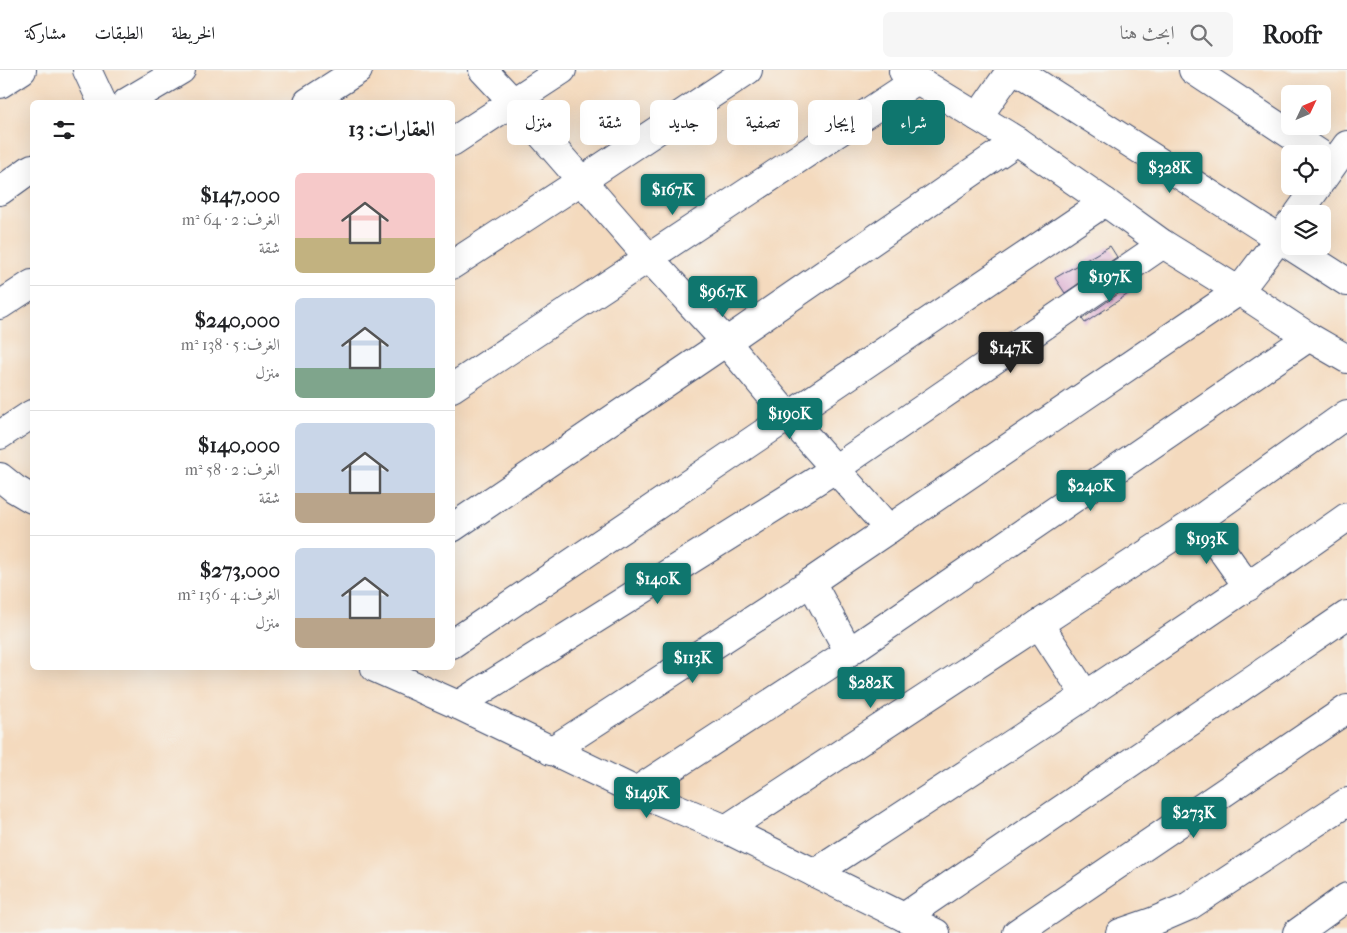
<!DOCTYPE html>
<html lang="ar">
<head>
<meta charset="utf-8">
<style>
  :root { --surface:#fff; --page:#f6f6f6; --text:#202124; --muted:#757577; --line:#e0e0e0; --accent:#0f766e }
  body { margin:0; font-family:"IM FELL French Canon",Amiri,serif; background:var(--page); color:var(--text); direction:rtl; height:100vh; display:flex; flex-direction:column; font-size:19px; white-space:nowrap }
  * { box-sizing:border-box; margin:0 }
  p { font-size:16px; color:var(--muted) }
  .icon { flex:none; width:28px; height:28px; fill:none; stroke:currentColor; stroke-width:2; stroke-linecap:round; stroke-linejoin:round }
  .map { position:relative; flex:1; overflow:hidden; direction:ltr }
  .drawer { position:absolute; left:30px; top:30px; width:425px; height:570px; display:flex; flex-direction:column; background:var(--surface); border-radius:8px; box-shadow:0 5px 20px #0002; direction:rtl }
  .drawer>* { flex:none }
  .top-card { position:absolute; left:470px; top:30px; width:475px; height:45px; direction:rtl; display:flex; gap:10px }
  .needle { width:32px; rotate:46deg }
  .buttons { position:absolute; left:1281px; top:15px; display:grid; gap:10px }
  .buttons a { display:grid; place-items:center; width:50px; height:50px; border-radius:8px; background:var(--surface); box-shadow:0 5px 20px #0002; font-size:25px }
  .price { position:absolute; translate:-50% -42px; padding:0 11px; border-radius:5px; background:var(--accent); color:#fff; font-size:16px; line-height:32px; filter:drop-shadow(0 1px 2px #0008) }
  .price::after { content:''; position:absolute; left:50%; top:30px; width:15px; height:11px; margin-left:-8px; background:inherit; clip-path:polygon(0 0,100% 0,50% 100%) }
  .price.current { background:#222; color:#fff }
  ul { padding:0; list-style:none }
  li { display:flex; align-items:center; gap:15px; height:125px; padding:0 20px }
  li+li { border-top:1px solid var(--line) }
  li span { display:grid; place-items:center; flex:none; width:140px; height:100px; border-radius:8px; color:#555 }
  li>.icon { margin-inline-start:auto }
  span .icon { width:60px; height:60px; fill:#fffc; stroke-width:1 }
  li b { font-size:21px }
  h2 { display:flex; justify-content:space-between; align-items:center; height:60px; padding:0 20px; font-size:21px }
  .tag { padding:0 18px; border-radius:8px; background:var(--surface); box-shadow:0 5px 20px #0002; font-size:18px; line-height:45px }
  .tag.current { background:var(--accent); color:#fff }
  header { display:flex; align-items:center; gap:30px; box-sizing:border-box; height:70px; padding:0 25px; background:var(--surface); border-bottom:1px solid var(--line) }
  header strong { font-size:24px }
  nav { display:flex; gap:28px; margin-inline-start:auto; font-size:18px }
  .search { width:350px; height:45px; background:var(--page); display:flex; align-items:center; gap:12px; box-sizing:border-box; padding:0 18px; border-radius:8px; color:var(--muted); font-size:19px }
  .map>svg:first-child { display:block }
  .building { fill:#daa9cd }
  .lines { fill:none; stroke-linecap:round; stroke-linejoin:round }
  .minor-casing { stroke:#3c496c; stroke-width:30 }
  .minor { stroke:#fff; stroke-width:28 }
</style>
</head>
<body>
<header>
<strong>Roofr</strong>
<div class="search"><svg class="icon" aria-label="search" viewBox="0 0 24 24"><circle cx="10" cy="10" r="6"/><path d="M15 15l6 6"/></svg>ابحث هنا</div>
<nav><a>الخريطة</a><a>الطبقات</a><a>مشاركة</a></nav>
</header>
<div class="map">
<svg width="1347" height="863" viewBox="0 0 1347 863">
  <rect width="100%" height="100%" fill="#f6f6f2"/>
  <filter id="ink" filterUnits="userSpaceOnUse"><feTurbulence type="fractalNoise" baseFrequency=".02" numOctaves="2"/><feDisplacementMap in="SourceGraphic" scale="10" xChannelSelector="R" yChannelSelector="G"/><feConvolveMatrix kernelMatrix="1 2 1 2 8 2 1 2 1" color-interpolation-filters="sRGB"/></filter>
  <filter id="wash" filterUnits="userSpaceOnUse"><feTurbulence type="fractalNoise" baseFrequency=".0096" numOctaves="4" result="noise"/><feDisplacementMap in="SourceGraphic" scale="20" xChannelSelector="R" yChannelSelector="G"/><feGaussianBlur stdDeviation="1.12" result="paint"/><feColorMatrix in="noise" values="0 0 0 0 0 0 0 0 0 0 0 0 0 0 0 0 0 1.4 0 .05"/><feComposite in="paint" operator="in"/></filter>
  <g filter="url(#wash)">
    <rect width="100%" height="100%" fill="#f4dabe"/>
    <g id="blocks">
      <g class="building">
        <path d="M1110 176 1117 187 1065 223 1055 208Z"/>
        <path d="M1134 213 1137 218 1085 253 1082 249Z"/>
      </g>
    </g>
  </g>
  <g filter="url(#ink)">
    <use href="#blocks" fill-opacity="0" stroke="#3c496c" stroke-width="1"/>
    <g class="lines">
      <defs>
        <g id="minor">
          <path d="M87 0 102 32"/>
          <path d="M483 0 514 33 649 188 726 272 788 346 889 459"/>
          <path d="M1016 0 1347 212"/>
          <path d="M1193 0 1320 84"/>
          <path d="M903 1 1017 71 1105 132 1163 174 1239 221 1309 267 1347 289"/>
          <path d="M0 14 22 0"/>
          <path d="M127 32 181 0"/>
          <path d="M308 32 358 0"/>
          <path d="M978 47 1011 0"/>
          <path d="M452 72 562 0"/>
          <path d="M1322 110 1347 75"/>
          <path d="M0 121 32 98"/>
          <path d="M1298 144 1318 116"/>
          <path d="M452 195 581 111 748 0"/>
          <path d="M0 235 32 214"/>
          <path d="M452 318 917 10"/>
          <path d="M0 365 32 344"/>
          <path d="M0 407 15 419 32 429"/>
          <path d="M1200 449 1248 517"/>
          <path d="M452 458 726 272 1017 71"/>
          <path d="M452 574 1105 132"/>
          <path d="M849 582 1309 267"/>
          <path d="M375 598 458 635 636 721 726 759 936 863"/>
          <path d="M1086 626 1039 554 1200 449 1347 344"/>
          <path d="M458 635 835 399 1163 174"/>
          <path d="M551 681 811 512"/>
          <path d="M636 721 849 582 811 512 1239 221 1290 154"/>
          <path d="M726 759 1039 554"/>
          <path d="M815 803C994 686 1173 570 1347 447"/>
          <path d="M904 847 1347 545"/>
          <path d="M1017 863 1347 639"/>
          <path d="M1120 863 1152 852 1189 836 1347 732"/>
          <path d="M1297 863 1347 827"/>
        </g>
      </defs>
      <use href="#minor" class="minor-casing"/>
      <use href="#minor" class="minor"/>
    </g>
  </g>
</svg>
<div class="buttons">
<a><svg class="needle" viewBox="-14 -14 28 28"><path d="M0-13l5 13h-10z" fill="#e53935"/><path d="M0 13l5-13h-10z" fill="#757577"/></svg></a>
<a><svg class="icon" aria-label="locate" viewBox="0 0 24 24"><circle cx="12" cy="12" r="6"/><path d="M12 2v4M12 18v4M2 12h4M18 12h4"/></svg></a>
<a><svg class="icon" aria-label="layers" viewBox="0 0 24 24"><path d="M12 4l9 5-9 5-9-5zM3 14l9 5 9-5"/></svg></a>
</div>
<b class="price" style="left:1170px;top:124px">$328K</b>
<b class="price" style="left:673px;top:146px">$167K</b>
<b class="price" style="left:1110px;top:233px">$197K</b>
<b class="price" style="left:723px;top:248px">$96.7K</b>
<b class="price current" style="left:1011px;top:304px">$147K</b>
<b class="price" style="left:790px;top:370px">$190K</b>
<b class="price" style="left:1091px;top:442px">$240K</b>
<b class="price" style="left:1207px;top:495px">$193K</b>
<b class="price" style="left:658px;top:535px">$140K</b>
<b class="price" style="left:693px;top:614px">$113K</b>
<b class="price" style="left:871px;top:639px">$282K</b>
<b class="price" style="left:647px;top:749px">$149K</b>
<b class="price" style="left:1194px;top:769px">$273K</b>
<div class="top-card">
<a class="tag current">شراء</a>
<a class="tag">إيجار</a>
<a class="tag">تصفية</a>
<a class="tag">جديد</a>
<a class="tag">شقة</a>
<a class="tag">منزل</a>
</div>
<section class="drawer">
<h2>العقارات: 13<svg class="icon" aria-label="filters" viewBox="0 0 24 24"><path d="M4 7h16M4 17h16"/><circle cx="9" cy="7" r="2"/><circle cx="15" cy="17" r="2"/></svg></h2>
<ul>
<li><span style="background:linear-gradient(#f6c9c9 65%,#c2b280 0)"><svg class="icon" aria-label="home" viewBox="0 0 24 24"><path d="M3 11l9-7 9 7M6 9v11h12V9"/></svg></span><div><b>$147,000</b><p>الغرف: 2 · 64 m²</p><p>شقة</p></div></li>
<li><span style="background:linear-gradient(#c9d6e8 70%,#7fa58c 0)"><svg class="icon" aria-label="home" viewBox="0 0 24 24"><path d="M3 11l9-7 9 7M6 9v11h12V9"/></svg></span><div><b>$240,000</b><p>الغرف: 5 · 138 m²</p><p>منزل</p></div></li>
<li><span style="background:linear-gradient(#c9d6e8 70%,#b9a48a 0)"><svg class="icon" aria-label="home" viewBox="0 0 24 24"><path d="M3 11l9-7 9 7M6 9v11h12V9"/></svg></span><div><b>$140,000</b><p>الغرف: 2 · 58 m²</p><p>شقة</p></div></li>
<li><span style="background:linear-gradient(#c9d6e8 70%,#b9a48a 0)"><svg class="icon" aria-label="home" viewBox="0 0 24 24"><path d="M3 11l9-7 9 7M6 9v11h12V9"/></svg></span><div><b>$273,000</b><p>الغرف: 4 · 136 m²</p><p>منزل</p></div></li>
</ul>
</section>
</div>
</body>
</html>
